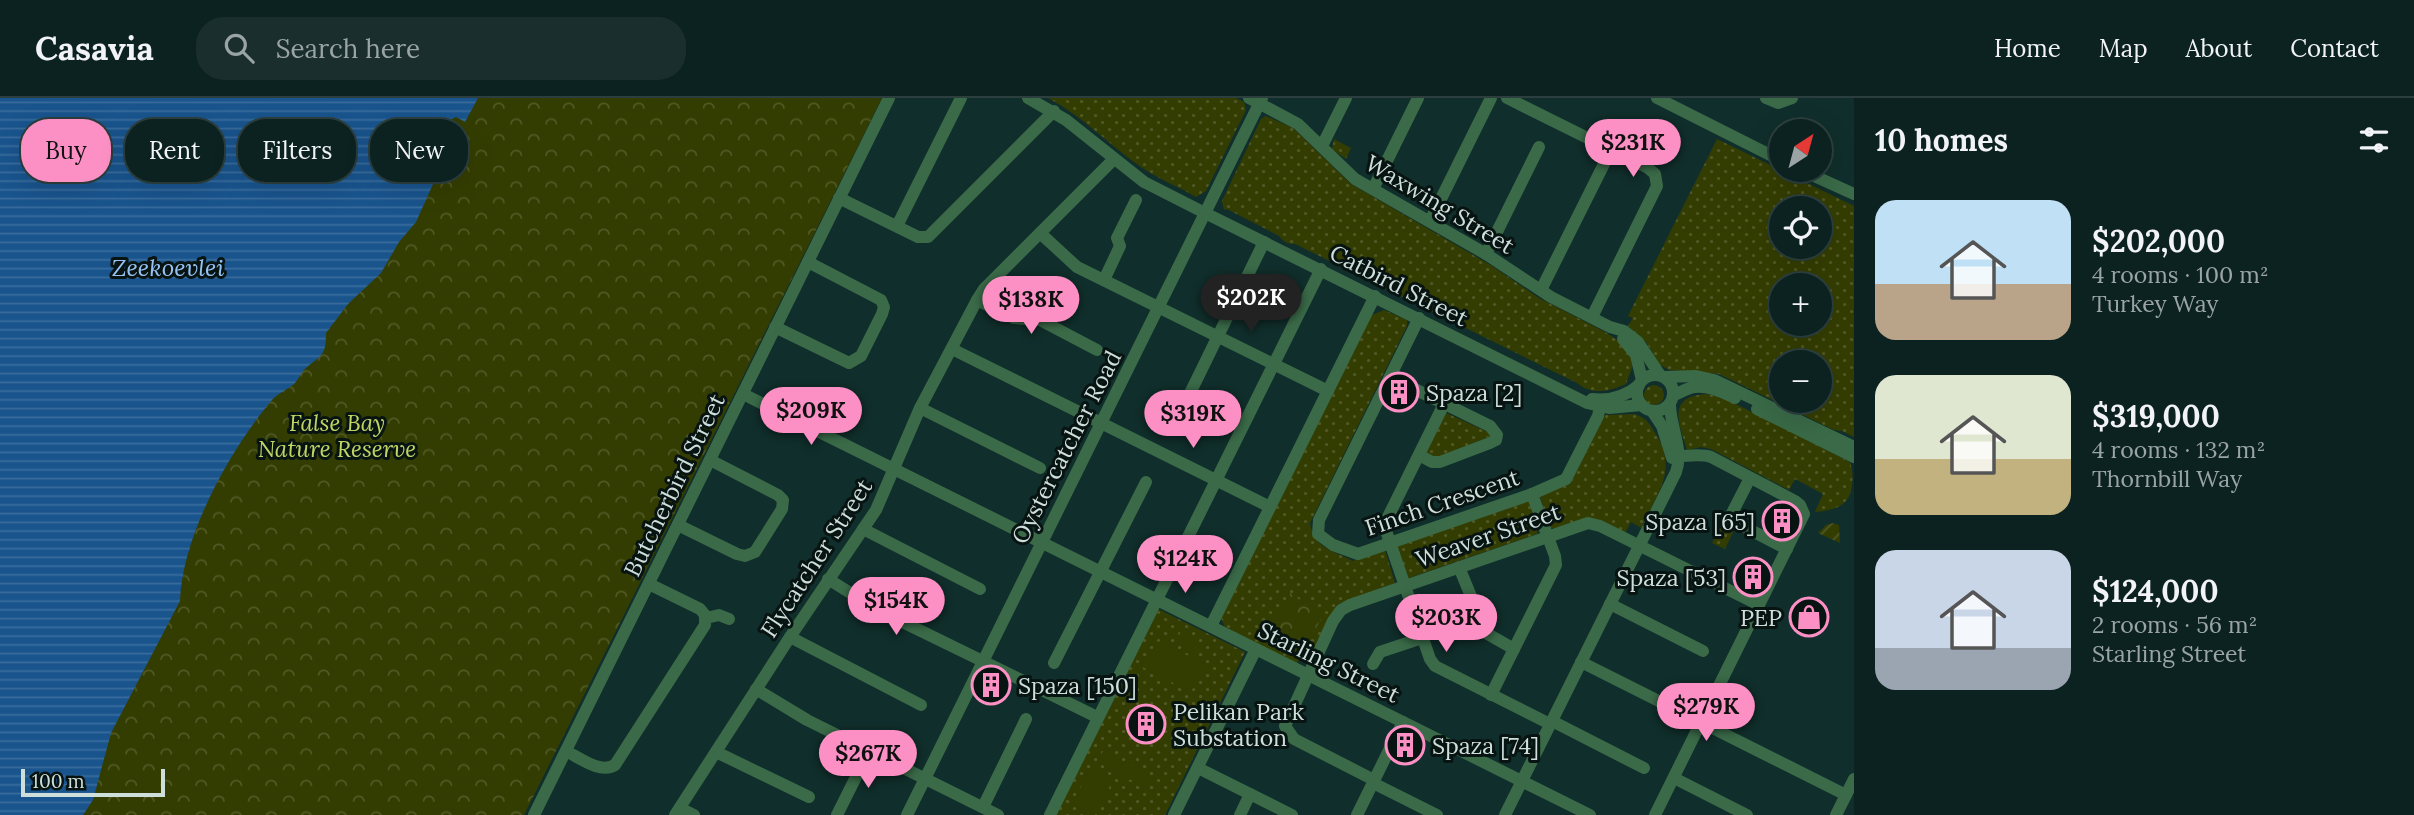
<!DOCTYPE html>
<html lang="en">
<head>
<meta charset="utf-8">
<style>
  :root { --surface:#0c2220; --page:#1a2f2d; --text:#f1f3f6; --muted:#9aa4a5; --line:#2c3f3e; --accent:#fc8fc3 }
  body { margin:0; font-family:Lora,serif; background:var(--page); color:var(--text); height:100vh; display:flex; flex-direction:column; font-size:26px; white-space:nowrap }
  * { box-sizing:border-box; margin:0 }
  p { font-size:23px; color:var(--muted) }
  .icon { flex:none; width:38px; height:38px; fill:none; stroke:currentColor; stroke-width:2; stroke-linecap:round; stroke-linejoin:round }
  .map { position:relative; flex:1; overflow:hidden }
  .panel { display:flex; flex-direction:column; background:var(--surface); width:560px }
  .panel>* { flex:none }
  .guide { position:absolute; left:21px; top:21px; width:665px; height:63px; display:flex; gap:14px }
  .needle { width:46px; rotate:36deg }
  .tools { position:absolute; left:1769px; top:21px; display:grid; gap:14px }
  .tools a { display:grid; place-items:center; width:63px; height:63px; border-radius:50%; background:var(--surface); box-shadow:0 7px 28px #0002,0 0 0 2px var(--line); font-size:35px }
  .scale { position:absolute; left:21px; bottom:18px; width:144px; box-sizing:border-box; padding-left:7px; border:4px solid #cddedb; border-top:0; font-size:19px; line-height:24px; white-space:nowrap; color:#cddedb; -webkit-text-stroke:5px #081412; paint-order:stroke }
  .price { position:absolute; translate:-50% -60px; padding:0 16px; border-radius:24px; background:var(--accent); color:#111; font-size:23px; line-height:46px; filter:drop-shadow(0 2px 4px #0008) }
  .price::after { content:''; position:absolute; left:50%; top:42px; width:21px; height:16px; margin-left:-10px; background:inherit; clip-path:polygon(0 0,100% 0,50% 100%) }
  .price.active { background:#222; color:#fff }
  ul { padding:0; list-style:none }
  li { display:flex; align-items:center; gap:21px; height:175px; padding:0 21px }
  li span { display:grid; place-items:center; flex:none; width:196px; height:140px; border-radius:21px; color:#555 }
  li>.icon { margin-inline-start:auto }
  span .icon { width:84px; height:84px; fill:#fffc; stroke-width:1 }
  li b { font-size:30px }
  h2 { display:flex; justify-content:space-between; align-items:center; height:84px; padding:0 21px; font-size:30px }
  .tag { padding:0 24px; border-radius:28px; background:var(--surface); box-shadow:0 7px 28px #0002,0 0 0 2px var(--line); font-size:24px; line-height:63px }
  .tag.active { background:var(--accent); color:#111 }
  header { display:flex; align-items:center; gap:42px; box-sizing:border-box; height:98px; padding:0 35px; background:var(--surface); border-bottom:2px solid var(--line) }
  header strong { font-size:33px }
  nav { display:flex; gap:38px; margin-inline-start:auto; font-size:24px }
  .search { width:490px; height:63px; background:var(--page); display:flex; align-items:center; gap:18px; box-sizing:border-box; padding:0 24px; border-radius:28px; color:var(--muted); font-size:26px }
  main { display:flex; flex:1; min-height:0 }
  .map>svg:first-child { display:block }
  .grass { fill:url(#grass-dots); fill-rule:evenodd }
  .park { fill:url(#park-crowns) }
  .garden { fill:url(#garden-furrows) }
  .pitch { fill:#343d01 }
  .water { fill:url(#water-rules) }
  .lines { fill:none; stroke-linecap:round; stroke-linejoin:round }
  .minor { stroke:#3a6a48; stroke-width:12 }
  .labels { text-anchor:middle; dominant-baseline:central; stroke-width:6; stroke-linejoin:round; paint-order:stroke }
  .street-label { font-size:23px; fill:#cddedb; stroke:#081412 }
  .poi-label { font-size:23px; fill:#cddedb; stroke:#081412; text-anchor:start }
  .park-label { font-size:23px; font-style:italic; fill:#c0d564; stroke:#081412 }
  .water-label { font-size:24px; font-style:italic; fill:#96c3f4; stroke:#081412 }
</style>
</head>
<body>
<header>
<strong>Casavia</strong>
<div class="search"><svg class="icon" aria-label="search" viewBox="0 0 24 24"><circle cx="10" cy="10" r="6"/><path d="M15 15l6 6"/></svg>Search here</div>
<nav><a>Home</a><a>Map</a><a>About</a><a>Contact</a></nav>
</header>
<main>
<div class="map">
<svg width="1854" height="717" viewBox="0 0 1854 717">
  <defs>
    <pattern id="grass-dots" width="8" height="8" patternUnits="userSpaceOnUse" patternTransform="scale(1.75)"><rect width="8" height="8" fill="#343d01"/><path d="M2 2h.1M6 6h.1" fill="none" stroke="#505925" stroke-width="1.8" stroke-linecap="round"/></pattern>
    <pattern id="park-crowns" width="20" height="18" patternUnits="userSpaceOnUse" patternTransform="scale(1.75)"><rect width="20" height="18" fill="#343d01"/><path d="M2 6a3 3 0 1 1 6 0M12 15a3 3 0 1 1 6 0" fill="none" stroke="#505925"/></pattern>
    <pattern id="garden-furrows" width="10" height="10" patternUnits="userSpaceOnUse" patternTransform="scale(1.75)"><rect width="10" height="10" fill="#343d01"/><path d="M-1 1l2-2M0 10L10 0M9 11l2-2" fill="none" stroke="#505925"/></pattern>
    <pattern id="water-rules" width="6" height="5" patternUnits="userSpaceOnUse" patternTransform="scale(1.75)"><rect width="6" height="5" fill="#19548d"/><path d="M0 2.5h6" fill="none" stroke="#396c9c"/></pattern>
  </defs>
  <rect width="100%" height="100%" fill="#102e2b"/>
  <g class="grass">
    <path d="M1048 0H1236L1244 4 1246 12 1206 93 1196 99C1180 89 1160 82 1144 71 1111 49 1084 19 1048 0Z"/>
    <path d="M1266 18 1293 30 1351 86 1492 168 1539 200 1605 234 1616 241 1634 264 1626 286C1609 293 1593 298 1577 285L1295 146C1288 146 1283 144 1279 138L1227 111 1224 112 1222 103 1261 21Z"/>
    <path d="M1334 41 1351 50 1346 61 1332 51Z"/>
    <path d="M1717 41 1854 108V339L1842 333 1834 332 1719 276 1669 272 1659 266 1646 244 1628 228 1633 220 1628 218ZM1782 110H1820V149H1782ZM1782 187H1820V226H1782ZM1782 264H1820V303H1782Z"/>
    <path d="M1384 212 1407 222V228L1310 425C1313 450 1332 452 1353 463L1385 452 1395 485 1337 507 1313 553 1305 549 1297 566 1225 529 1221 520 1372 217Z"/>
    <circle cx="1654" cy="297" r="10"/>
    <path d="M1706 296 1722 299 1850 364C1854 375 1854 398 1843 406 1835 412 1824 413 1815 414L1823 396 1795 381 1789 392 1711 351 1701 349 1687 352C1679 325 1666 299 1706 296Z"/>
    <path d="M1446 315 1490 335 1491 338 1437 360 1427 355 1426 352Z"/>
    <path d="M1634 316C1648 320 1650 327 1657 338 1678 374 1656 397 1641 430L1631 424 1625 435 1593 420 1555 431 1550 429 1540 399 1544 395 1570 386 1605 317Z"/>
    <path d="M1529 400 1538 430 1537 436 1406 481 1396 448Z"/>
    <path d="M1722 426 1734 432 1725 451 1712 445Z"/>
    <path d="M1158 511 1245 554 1165 717H1056Z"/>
  </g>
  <g class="park">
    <path d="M0 0H882L524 717H0Z"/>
    <path d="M1290 495 1323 518 1301 555 1267 537Z"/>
  </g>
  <path class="garden" d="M1833 425 1839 427 1840 445 1818 435 1826 427Z"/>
  <g class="pitch">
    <path d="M1181 533 1199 542 1194 552 1176 543Z"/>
    <path d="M1158 543 1205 566 1191 594 1144 570Z"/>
    <path d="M1103 653 1152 678 1146 690 1097 664Z"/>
    <path d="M1091 668 1114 680 1095 717 1072 707Z"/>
  </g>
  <path class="water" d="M0 0H478L465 24 456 19 448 23 439 31 434 61V84L416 124 399 144 381 175 348 206 326 235C326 257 322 257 307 269 301 274 299 281 294 286 287 292 278 295 272 302 230 351 182 438 180 503L111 635 93 702 83 717H0Z"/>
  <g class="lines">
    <g class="minor">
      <path d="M1028 0 1066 22 1144 84 1205 115 1587 305 1609 310 1642 307"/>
      <path d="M1249 0 1298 26 1355 81 1486 156 1551 199 1610 229 1624 233 1638 244 1660 277"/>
      <path d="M1507 0 1648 70 1655 76 1657 88 1592 219"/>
      <path d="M1657 0 1782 63"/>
      <path d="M1766 0 1778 5 1792 0"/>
      <path d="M1322 48 1346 0"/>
      <path d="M1801 72 1854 96"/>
      <path d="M1373 91 1418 0"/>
      <path d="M839 100 918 139H928L1054 13"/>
      <path d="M1430 123 1491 0"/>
      <path d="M897 128 961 0"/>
      <path d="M1040 135 1077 169 1328 293"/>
      <path d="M1486 156 1539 49"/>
      <path d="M1104 182 1120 148 1117 140 1136 102"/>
      <path d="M1541 192 1611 52"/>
      <path d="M977 202 1014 220 1040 222 1097 252"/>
      <path d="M1419 220 1319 422 1318 436 1333 447 1358 456 1532 396 1566 381 1598 318 1601 304"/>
      <path d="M775 229 849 265 861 258 882 216 884 209 881 202 808 164"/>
      <path d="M1623 241 1636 257 1642 282"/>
      <path d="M952 251 1270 409"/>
      <circle cx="1655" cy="295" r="18"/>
      <path d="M1390 279 1490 328 1497 337 1496 342 1490 345 1440 364H1432L1419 357"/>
      <path d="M1665 279 1696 278 1714 282 1854 349"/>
      <path d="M743 296 1590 717"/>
      <path d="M1674 297C1679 295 1684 292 1690 290 1705 286 1721 293 1735 300"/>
      <path d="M1592 301C1610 303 1625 299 1639 287"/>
      <path d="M1444 306 1384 427 1430 561 1435 568 1550 626"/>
      <path d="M920 310 1040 370"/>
      <path d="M1757 311 1854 359"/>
      <path d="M1652 313 1662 328 1672 360"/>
      <path d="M1174 328 1264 144"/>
      <path d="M1750 380 1729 421 1787 451"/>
      <path d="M678 427 737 456 745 458 755 454 782 411 783 402 778 397 710 362"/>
      <path d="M863 431 980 491"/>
      <path d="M1459 469 1486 535 1514 551"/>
      <path d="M828 481 876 511 1097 619"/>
      <path d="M1610 506 1703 553"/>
      <path d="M706 520 719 517 729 521"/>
      <path d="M1211 528 1375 198"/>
      <path d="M790 539 921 607"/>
      <path d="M1581 564 1846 697"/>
      <path d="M1054 565 1146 384"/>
      <path d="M1373 566 1380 554 1422 540"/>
      <path d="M756 591 807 622 998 717"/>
      <path d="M1491 597 1556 467 1555 458 1532 396"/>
      <path d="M1552 623 1644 670"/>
      <path d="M566 653C580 660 600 676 615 667L705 527V517L700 511 649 486"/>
      <path d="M716 654 809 699"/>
      <path d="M1198 670 1292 717"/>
      <path d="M1674 680 1747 717"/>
      <path d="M1374 682 1294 641 1285 628 1333 523 1341 512 1350 507 1588 425 1600 428 1759 507"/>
      <path d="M1373 685 1437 717"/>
      <path d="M983 709 1026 621"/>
      <path d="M680 710 694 717"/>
      <path d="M534 717 889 0"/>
      <path d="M675 717 790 539 876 412 920 310 977 202 984 191 1114 61"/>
      <path d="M837 717 869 653"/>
      <path d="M907 717 1262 0"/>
      <path d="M1050 717 1321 171"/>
      <path d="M1174 717 1256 551"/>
      <path d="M1240 717 1250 696"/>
      <path d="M1357 717 1403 624"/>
      <path d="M1505 717 1676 374C1684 352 1670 329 1670 306"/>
      <path d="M1655 717 1804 416 1800 407 1795 403 1711 359C1699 355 1685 359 1672 358"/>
      <path d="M1836 717 1854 681"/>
    </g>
  </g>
  <defs>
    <symbol id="building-ring" viewBox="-11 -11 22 22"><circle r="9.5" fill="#081412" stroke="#fc8fc3" stroke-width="1.5"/><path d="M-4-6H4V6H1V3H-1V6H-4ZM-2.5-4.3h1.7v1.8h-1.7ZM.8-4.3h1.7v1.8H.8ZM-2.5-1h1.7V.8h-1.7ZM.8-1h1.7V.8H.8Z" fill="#fc8fc3"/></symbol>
    <symbol id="shop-ring" viewBox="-11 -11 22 22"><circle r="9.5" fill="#081412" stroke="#fc8fc3" stroke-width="1.5"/><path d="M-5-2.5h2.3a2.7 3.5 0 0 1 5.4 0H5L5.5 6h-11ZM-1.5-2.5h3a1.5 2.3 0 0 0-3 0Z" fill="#fc8fc3"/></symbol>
  </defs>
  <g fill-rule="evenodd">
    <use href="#building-ring" x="1377" y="272" width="44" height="44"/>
    <use href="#building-ring" x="1760" y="401" width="44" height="44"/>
    <use href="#building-ring" x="1731" y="457" width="44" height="44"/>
    <use href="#shop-ring" x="1787" y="497" width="44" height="44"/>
    <use href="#building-ring" x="969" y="565" width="44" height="44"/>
    <use href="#building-ring" x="1124" y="604" width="44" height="44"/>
    <use href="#building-ring" x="1383" y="625" width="44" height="44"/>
  </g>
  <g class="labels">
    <g class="street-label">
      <text transform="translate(1440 106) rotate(31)">Waxwing Street</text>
      <text transform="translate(1399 187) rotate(27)">Catbird Street</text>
      <text transform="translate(1066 349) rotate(-63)">Oystercatcher Road</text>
      <text transform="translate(674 387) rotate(-64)">Butcherbird Street</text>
      <text transform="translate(1442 404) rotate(-19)">Finch Crescent</text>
      <text transform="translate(1488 437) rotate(-19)">Weaver Street</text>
      <text transform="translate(816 460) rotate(-57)">Flycatcher Street</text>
      <text transform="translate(1329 564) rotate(26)">Starling Street</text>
    </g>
    <g class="poi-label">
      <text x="1426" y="294">Spaza [2]</text>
      <text x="1755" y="423" text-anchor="end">Spaza [65]</text>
      <text x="1726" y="479" text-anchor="end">Spaza [53]</text>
      <text x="1782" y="519" text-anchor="end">PEP</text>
      <text x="1018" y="587">Spaza [150]</text>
      <text x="1173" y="613">Pelikan Park<tspan x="1173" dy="26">Substation</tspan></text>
      <text x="1432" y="647">Spaza [74]</text>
    </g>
    <g class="park-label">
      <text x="337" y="324">False Bay<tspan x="337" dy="26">Nature Reserve</tspan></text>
    </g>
    <g class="water-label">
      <text x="168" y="169">Zeekoevlei</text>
    </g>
  </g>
</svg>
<div class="tools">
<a><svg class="needle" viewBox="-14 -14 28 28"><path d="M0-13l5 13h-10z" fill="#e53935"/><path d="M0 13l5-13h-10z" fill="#9aa4a5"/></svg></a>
<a><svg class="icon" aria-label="locate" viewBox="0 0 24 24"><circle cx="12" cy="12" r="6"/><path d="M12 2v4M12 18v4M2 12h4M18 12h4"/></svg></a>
<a>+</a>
<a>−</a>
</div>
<div class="scale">100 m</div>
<b class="price" style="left:1633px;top:81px">$231K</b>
<b class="price active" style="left:1251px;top:236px">$202K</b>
<b class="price" style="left:1031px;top:238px">$138K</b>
<b class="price" style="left:811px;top:349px">$209K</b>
<b class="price" style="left:1193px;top:352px">$319K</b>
<b class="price" style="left:1185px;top:497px">$124K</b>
<b class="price" style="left:896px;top:539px">$154K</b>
<b class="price" style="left:1446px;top:556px">$203K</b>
<b class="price" style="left:1706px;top:645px">$279K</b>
<b class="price" style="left:868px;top:692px">$267K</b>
<div class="guide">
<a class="tag active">Buy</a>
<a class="tag">Rent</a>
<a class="tag">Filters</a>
<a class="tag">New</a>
</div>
</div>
<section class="panel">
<h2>10 homes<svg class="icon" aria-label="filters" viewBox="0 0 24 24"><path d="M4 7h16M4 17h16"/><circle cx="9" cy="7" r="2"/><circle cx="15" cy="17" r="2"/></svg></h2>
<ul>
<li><span style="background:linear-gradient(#bfe0f5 60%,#b9a48a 0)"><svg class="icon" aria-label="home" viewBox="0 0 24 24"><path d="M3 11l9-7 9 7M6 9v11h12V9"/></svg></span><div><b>$202,000</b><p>4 rooms · 100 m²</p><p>Turkey Way</p></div></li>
<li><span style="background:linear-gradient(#dfe7d0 60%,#c2b280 0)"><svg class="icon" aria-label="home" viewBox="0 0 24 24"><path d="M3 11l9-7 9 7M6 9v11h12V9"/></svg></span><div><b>$319,000</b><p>4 rooms · 132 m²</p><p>Thornbill Way</p></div></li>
<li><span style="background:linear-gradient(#c9d6e8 70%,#9aa5b1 0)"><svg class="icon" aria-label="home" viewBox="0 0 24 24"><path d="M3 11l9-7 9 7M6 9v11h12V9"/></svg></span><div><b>$124,000</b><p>2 rooms · 56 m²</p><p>Starling Street</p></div></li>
</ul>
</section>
</main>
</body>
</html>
